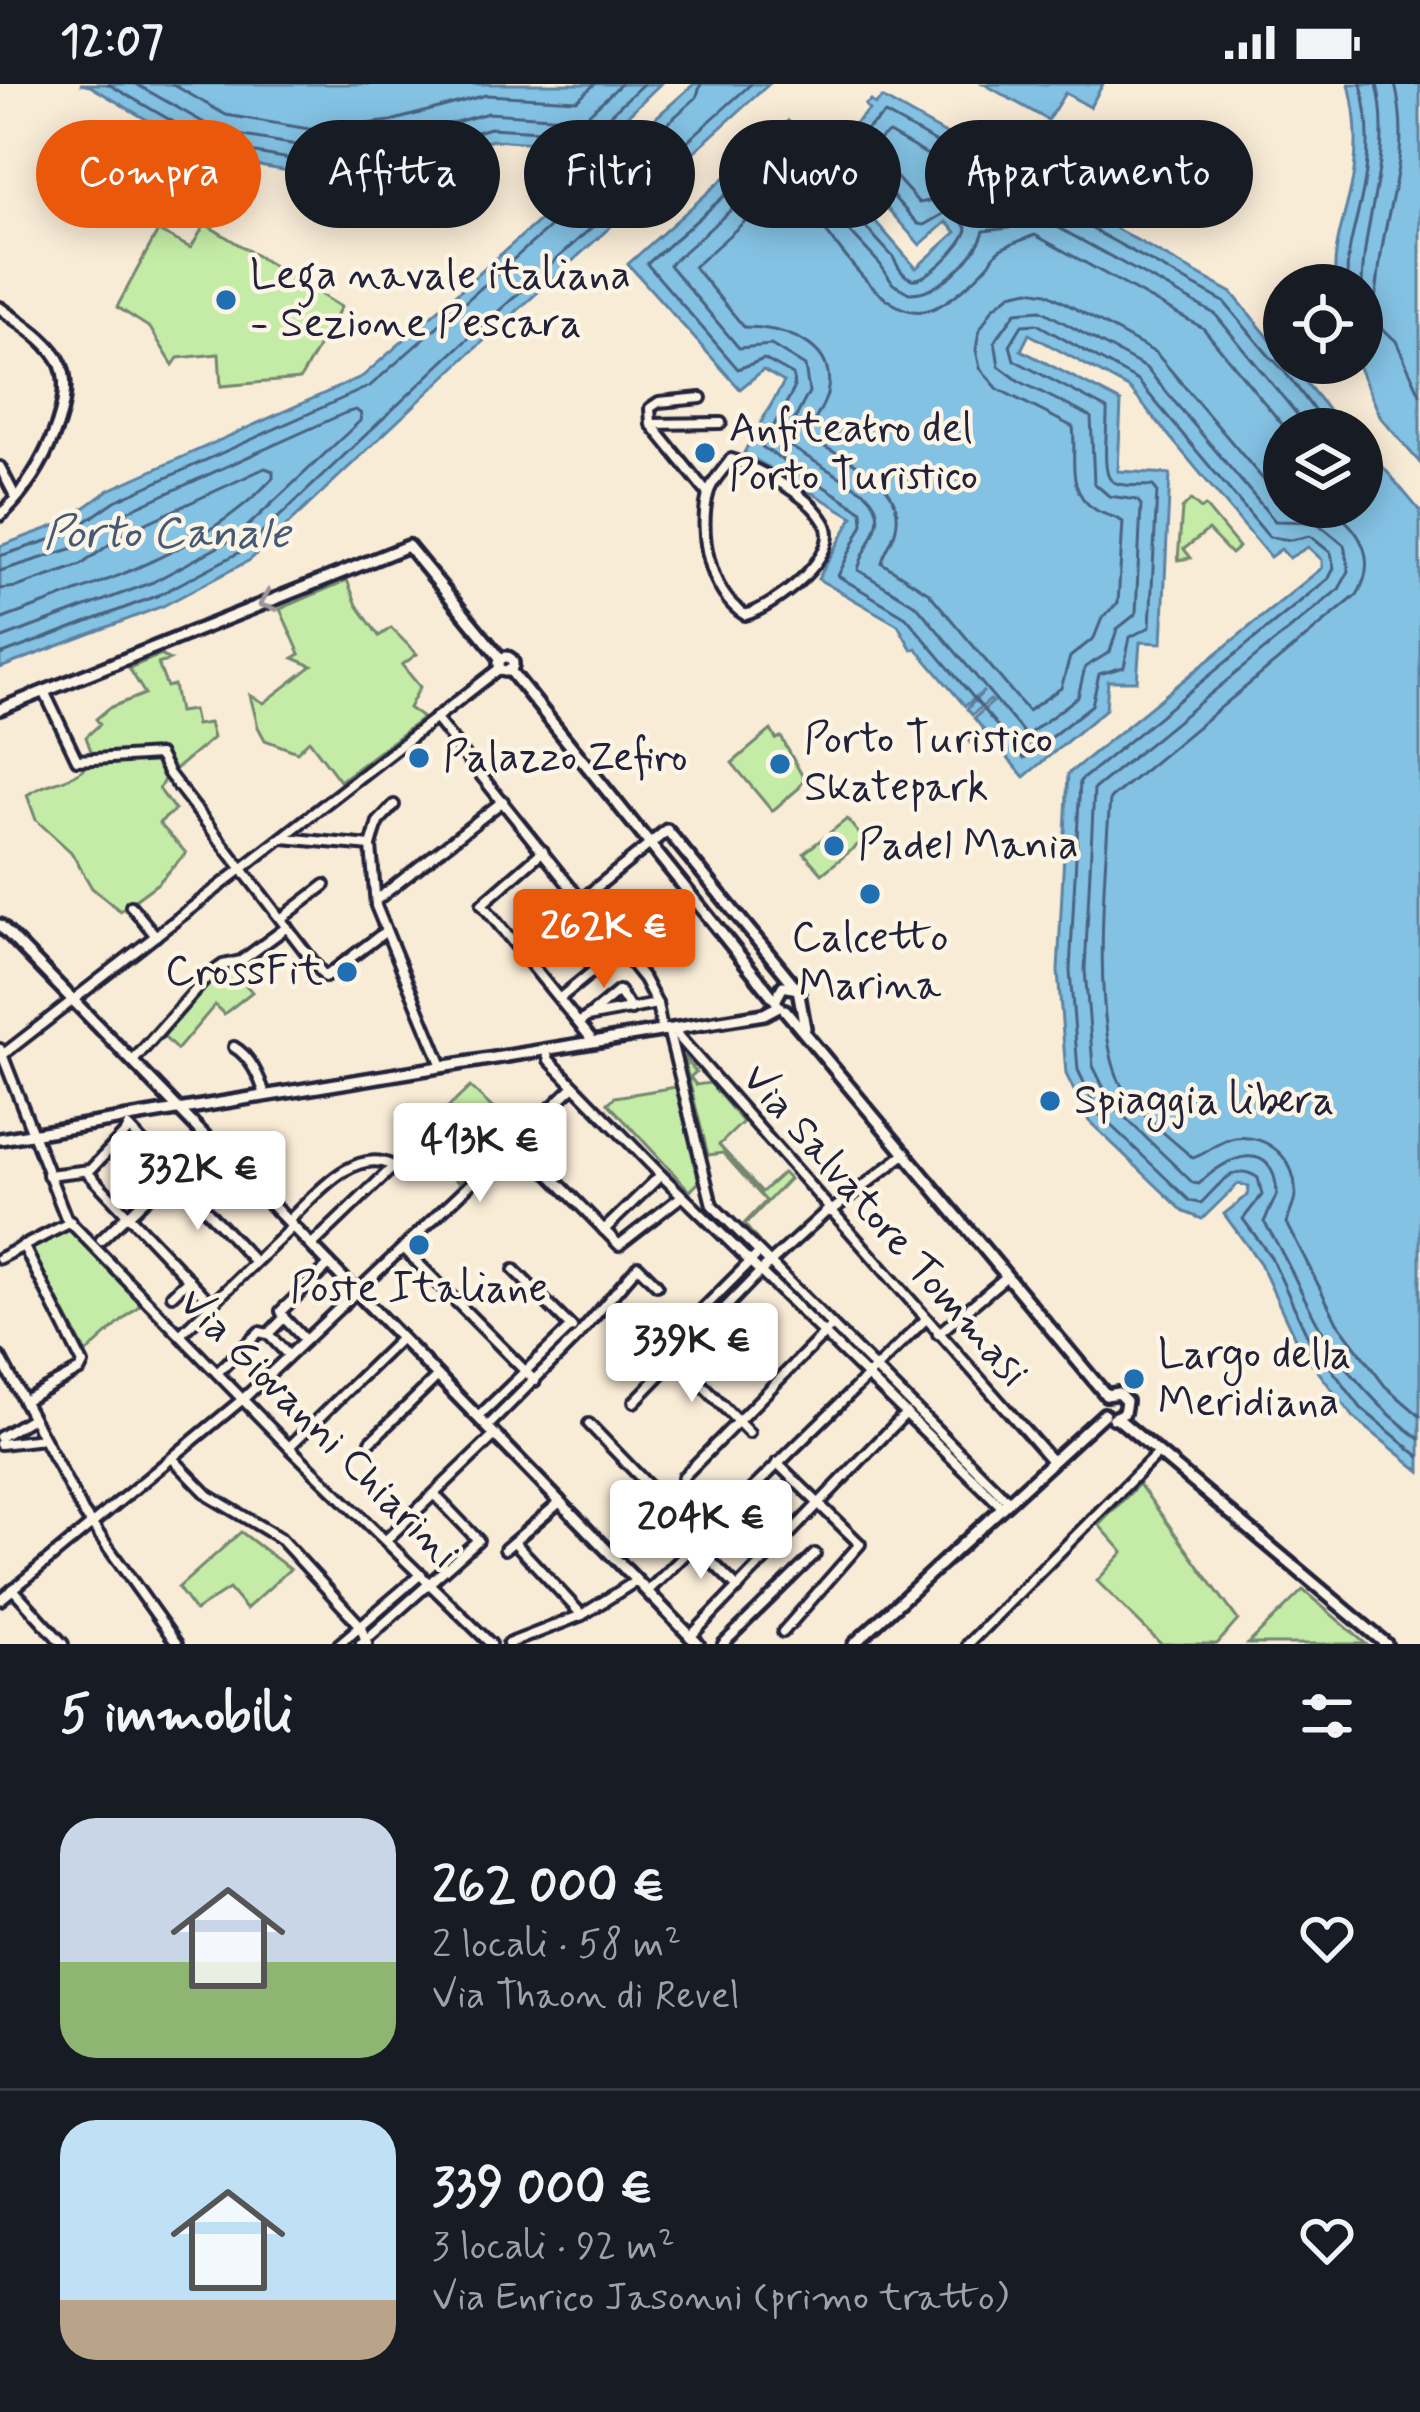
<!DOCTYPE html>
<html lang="it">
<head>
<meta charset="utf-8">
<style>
  :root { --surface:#171b24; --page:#242831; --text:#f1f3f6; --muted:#9ea1a6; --line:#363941; --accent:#ea580c }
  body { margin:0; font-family:Mynerve,sans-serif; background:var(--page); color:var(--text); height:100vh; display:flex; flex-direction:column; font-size:45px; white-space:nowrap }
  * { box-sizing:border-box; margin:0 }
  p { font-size:39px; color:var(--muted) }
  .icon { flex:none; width:66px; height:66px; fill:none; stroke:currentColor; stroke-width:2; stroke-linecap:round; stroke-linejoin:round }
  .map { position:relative; height:1560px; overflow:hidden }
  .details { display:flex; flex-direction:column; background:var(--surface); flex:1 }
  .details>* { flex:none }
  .guide { position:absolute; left:36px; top:36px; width:1350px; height:108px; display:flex; gap:24px }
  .controls { position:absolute; left:1263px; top:180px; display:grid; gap:24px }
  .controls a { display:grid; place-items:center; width:120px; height:120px; border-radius:50%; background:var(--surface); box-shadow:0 6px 30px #0003; font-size:60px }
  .price { position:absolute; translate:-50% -102px; padding:0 27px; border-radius:12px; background:#fff; color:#222; font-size:39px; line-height:78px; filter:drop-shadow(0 3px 6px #0008) }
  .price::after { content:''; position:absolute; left:50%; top:72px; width:36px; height:27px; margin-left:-18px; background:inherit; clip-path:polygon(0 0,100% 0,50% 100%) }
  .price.current { background:var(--accent); color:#fff }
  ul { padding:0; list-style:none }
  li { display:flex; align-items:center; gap:36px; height:300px; padding:0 60px }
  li+li { border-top:3px solid var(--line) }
  li span { display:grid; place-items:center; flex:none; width:336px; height:240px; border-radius:36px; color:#555 }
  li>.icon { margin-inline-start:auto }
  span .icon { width:144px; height:144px; fill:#fffc; stroke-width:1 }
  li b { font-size:51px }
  h2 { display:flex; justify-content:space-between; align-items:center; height:144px; padding:0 60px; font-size:51px }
  .pill { padding:0 42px; border-radius:54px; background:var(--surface); box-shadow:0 6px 30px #0003; font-size:42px; line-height:108px }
  .pill.current { background:var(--accent); color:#fff }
  .status { display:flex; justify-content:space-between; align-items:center; height:84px; padding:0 60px; background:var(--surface); direction:ltr }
  .status svg { height:33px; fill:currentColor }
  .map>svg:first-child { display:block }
  .green { fill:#c5eca7; stroke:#748771; stroke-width:3 }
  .water { fill:#84c2e4; stroke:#5d82a0; stroke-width:3 }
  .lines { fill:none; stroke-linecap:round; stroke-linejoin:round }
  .shore { stroke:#49627f; stroke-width:3 }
  .minor-casing { stroke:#22223b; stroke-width:16 }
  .tertiary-casing { stroke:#22223b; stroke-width:18 }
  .minor { stroke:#fcf5e5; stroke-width:8 }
  .tertiary { stroke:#fcf5e5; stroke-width:9 }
  .oneway { stroke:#9a9698 }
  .poi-dot { fill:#1f6fb2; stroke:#fcf5e5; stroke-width:4.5 }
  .labels { text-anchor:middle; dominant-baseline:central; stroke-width:9; stroke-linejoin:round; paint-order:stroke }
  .poi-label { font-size:42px; fill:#22223b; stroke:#fcf5e5; text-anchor:start }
  .street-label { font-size:42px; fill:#22223b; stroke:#fcf5e5 }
  .water-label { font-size:45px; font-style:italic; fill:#445a76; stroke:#fcf5e5 }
</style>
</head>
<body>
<div class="status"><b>12:07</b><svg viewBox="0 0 49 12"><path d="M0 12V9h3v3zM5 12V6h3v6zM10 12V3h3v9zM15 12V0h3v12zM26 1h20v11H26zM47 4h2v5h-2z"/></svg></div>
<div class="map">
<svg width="1420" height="1560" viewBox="0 0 1420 1560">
  <rect width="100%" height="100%" fill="#f9ecd7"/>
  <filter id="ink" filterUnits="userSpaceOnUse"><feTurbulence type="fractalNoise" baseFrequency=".00833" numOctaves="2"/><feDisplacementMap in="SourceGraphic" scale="24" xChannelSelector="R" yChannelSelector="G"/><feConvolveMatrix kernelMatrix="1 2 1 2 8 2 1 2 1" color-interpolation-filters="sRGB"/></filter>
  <g filter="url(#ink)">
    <g class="green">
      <path d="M205 140 341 223 300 295 221 302 219 270 178 274 173 281 150 244 117 223 158 147 191 164Z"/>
      <path d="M1191 416 1201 425 1205 422 1239 463 1231 470 1208 446 1184 465 1191 474 1178 476 1182 425Z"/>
      <path d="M347 496 357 521 379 552 391 544 417 570 402 581 420 603 409 624 423 634 340 697 309 656 297 668 265 656 258 643 250 611 264 619 312 582 293 574 300 570 280 525Z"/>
      <path d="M160 571 170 576 158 580 167 603 174 601 179 628 193 626 196 641 209 639 213 654 171 689 159 665 99 672 92 670 86 653 100 640 96 635 109 624 145 610 129 584Z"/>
      <path d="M771 646 776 655 781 653 804 695 799 704 772 727 732 679Z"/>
      <path d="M148 673 158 676 165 694 159 705 175 726 159 739 186 769 158 799 120 827 92 804 71 768 36 736 27 711C50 695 71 700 91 678L113 680Z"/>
      <path d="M847 735 864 756 822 790 804 769Z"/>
      <path d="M568 812 584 831 536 870 520 851Z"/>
      <path d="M231 884 252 908 224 930 215 921 177 966 163 952C179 932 205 886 231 884Z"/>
      <path d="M683 972 696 988 690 993 696 1001 710 999 743 1038 719 1061 762 1108 783 1089 789 1095 745 1141 760 1159 742 1142 766 1117 723 1069 708 1071Z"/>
      <path d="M470 1003 514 1044 458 1098 416 1054Z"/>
      <path d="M676 1003 699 1098 690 1107 608 1019 615 1013Z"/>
      <path d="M71 1145 143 1218 86 1269 31 1164Z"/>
      <path d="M1139 1400 1238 1536 1217 1560H1161L1097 1497 1123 1468 1099 1441Z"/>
      <path d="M241 1448 290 1485 246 1525 229 1505 195 1527 178 1504Z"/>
      <path d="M1303 1506 1366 1560H1248Z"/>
    </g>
    <g class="water">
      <path d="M80 0H660L595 63 492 56 401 81 349 90 312 91 211 74 90 2Z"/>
      <path d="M694 0H769L468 271 250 476 163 522 0 584V462L63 439 109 406 363 292Z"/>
      <path d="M984 0H1103L1090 23 1065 9 1048 36Z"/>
      <path d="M1349 0H1420V379L1381 334 1357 279H1362V201H1336C1330 162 1349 126 1354 87 1358 58 1356 28 1349 0Z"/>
      <path d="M882 14 1001 81 985 114 998 120 1016 89 1232 209 1284 272V279H1290L1344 345H1284V423H1362L1363 359 1420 427V1387L1352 1332 1298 1261 1260 1179 1224 1130 1248 1111 1249 1102 1238 1100 1202 1135 1184 1128 1089 1037 1066 990 1058 887 1068 690 1322 484V476L1308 463 1289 474 1281 465 1270 473 1130 305 1029 250 1021 266 1121 318 1118 387 1170 390 1162 559 1140 558 1137 597H1108L1106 625 1024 693 987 650 972 660 969 656 983 645 974 634 993 618 990 616 972 631 967 625 984 607 965 622 916 564 912 566 898 541 818 495 853 433 744 369 751 355 748 352 755 349 784 298 763 286 740 305 628 180 788 37 916 184 956 148 946 138 920 161 831 61 869 26 865 21 871 17 875 21Z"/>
    </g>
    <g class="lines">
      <g class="shore">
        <path d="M108 0 215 62 313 79 348 78 398 70 490 44 589 50 643 0"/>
        <path d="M136 0 220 48 314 64 395 55 488 29 583 35 621 0"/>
        <path d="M172 0 226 31 315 46 391 37 486 11 577 16 595 0"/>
        <path d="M1395 0C1412 71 1388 112 1380 178 1377 199 1378 212 1369 232L1396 257 1420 310"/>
        <path d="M889 49 961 90 963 95 957 111 919 119 872 66 873 59Z"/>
        <path d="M1347 201C1345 161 1362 126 1366 87 1370 58 1368 28 1361 0"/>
        <path d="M1362 203C1363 131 1394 75 1377 0"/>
        <path d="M1309 345 1215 230 1030 128 1009 144 984 147C976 174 939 210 909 209L893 200 880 180 785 78 669 181 739 264 771 261 805 282 809 308 783 358 866 409C894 436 864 458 858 486L917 522 1026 652 1078 613 1085 583 1110 568 1117 545 1136 530 1141 421 1137 416 1109 412 1094 399 1091 333 1019 297 999 282 995 257 1016 228 1041 226 1146 284 1275 437 1316 438 1344 461 1349 487 1339 505 1094 705 1085 886 1093 982 1112 1021 1193 1099 1199 1100C1226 1072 1274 1052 1277 1110L1264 1138C1287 1172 1300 1209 1321 1245 1344 1286 1381 1327 1420 1355"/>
        <path d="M1328 345C1315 329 1284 282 1270 273L1224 218 1025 108 1018 109 1001 131 981 126 973 112 983 90 982 84 885 30 851 58V66L918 140 924 141 948 127 957 131 967 145C965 159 927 198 912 195 902 192 897 181 893 173L787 57 647 180 738 285 764 275 793 291 794 305 762 363 862 427 863 440 838 492 906 533 1024 674 1092 621 1099 590 1124 583 1130 553 1150 543 1157 407 1153 402C1142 401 1120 404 1111 396 1101 388 1108 339 1107 325L1014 276 1010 261 1022 241 1037 240 1138 297 1269 453 1291 456 1310 452 1331 469 1334 484 1329 494 1080 697 1070 887 1078 986 1099 1030 1190 1117 1201 1119C1218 1103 1233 1076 1258 1094L1262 1111 1243 1135 1271 1173 1309 1255 1361 1324 1420 1373"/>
        <path d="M1284 420 1156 269 1047 209 1029 206 1011 210 993 224 979 247 976 266 980 284 998 305 1073 343C1077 372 1064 407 1096 426 1106 432 1115 432 1123 438L1118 519 1102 534 1094 554 1070 573 1061 604 1028 627 929 509 882 479C884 467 894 457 896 444 907 394 840 375 808 353 811 338 823 326 827 310 839 259 781 243 744 243L694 183 783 103C827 129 876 246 932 225 951 218 977 194 990 179 993 174 996 167 1001 165 1010 160 1025 155 1035 151L1203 244 1286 345"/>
        <path d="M1327 423C1360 443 1379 475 1357 511L1110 715C1105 780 1089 958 1126 1009 1143 1033 1171 1055 1193 1074 1207 1070 1218 1057 1235 1054 1268 1049 1299 1078 1295 1112 1294 1121 1289 1130 1287 1139L1337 1238 1385 1302 1420 1332"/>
        <path d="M0 472 68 450 115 417 370 302 696 14 701 0"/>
        <path d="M0 487 74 464 121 430 345 329 356 326 361 330 360 337 235 454 153 498 0 555"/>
        <path d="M0 505 17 503 81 481 125 449 265 384 273 387V394C200 471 97 499 0 536"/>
        <path d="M0 571 159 511 244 466 461 261 751 0"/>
      </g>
      <defs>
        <g id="minor">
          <path d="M651 340 650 324 659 318 701 314"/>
          <path d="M731 375C761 387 808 409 825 439 843 471 773 524 745 531 709 508 697 447 709 407 714 394 724 386 731 375Z"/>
          <path d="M0 383 16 414"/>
          <path d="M708 410 651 340 721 339"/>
          <path d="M44 607 77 676 159 671 169 690 325 893 386 847"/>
          <path d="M435 634 644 895 657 920 662 946"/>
          <path d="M283 754 371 762 376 822 442 982"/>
          <path d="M371 762 378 738 394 721"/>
          <path d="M543 767 482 820 593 957"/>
          <path d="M379 814 503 717"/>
          <path d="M581 816 650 760"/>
          <path d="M131 822 156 852"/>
          <path d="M282 834 325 801"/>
          <path d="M560 914 620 865"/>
          <path d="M589 932 619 907 631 926"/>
          <path d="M580 938 587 933 657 920"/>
          <path d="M676 944 678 952 1052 1377"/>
          <path d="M668 945 712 1121 1008 1417"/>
          <path d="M234 963C250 972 260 994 265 1011"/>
          <path d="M0 965 66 1134 289 1363 491 1560"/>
          <path d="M545 965 549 976 661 1091 1002 1423"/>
          <path d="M5 969 500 584"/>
          <path d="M133 977 209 891 223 881 241 877 287 843"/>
          <path d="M128 1043 255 1178"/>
          <path d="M517 1057 619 1161 682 1112"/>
          <path d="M86 1087 212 1220"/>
          <path d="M171 1089 201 1060"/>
          <path d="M48 1091 90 1086 128 1046"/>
          <path d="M830 1128 906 1069"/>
          <path d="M129 1131 172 1090"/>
          <path d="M288 1137C313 1114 354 1061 393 1082"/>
          <path d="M604 1146 661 1091"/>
          <path d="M101 1156 128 1130"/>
          <path d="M23 1161 83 1280 80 1286 23 1317"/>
          <path d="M312 1161 414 1063"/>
          <path d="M403 1164 535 1297"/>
          <path d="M0 1174 71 1138"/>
          <path d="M514 1186 572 1244"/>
          <path d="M172 1211 189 1195"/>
          <path d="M284 1234 305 1256"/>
          <path d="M181 1250 293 1142"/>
          <path d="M268 1250 288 1271"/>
          <path d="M938 1250 1007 1192"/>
          <path d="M698 1251 689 1239 759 1169"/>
          <path d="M0 1273 83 1428 177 1560"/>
          <path d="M676 1274 749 1349"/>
          <path d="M217 1289 259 1248 268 1250 284 1234 281 1227 330 1180"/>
          <path d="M634 1318 761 1187 828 1126"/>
          <path d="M478 1333 571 1243"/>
          <path d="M589 1340 668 1422"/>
          <path d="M487 1343 577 1253 638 1182 657 1201"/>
          <path d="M0 1353 32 1334"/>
          <path d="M371 1357 438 1292"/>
          <path d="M0 1360 43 1355"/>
          <path d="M289 1363 401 1254"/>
          <path d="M172 1374 209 1412 280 1454 360 1541 367 1560"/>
          <path d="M777 1379 860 1460 783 1548"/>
          <path d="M386 1456 495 1351"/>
          <path d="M694 1460 738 1504"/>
          <path d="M517 1461 582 1531"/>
          <path d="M505 1465 560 1418"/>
          <path d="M614 1473 683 1408V1393L828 1246"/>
          <path d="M13 1505 63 1560"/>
          <path d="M647 1508 925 1236"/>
          <path d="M0 1516 243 1315 574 1002"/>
          <path d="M690 1553 906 1329"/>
          <path d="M339 1560 421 1490"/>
          <path d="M361 1560 478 1456 435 1411"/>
          <path d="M508 1560 582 1531 636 1497"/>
          <path d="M723 1560 815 1470"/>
          <path d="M968 1560 1158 1369"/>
        </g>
        <g id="tertiary">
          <path d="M0 224C20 239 51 257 61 281 78 323 32 405 0 431"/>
          <circle cx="506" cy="580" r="7"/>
          <path d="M509 585 776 917"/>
          <path d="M0 625 408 462 501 575"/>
          <path d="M650 760 667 746 795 902"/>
          <path d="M0 841 698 1560"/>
          <path d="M776 915 783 902 798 905 805 944"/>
          <path d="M785 926 1106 1311"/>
          <path d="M0 1055 764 930 779 922"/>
          <path d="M1106 1311 1118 1309 1126 1317 1124 1329 1113 1334"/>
          <path d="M1117 1334 1386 1560"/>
          <path d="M854 1560 1104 1330"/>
        </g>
      </defs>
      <use href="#minor" class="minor-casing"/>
      <use href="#tertiary" class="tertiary-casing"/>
      <use href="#minor" class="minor"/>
      <use href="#tertiary" class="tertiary"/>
    </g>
    <defs><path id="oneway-chevron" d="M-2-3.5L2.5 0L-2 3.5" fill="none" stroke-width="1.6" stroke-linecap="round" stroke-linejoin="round" transform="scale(3)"/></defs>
    <use class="oneway" href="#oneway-chevron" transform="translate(267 518) rotate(158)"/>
  </g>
  <g class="poi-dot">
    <circle cx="226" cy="216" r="12"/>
    <circle cx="705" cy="369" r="12"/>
    <circle cx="419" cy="674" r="12"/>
    <circle cx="780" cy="680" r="12"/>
    <circle cx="834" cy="762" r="12"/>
    <circle cx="870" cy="810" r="12"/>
    <circle cx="347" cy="888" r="12"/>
    <circle cx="1050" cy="1017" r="12"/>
    <circle cx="419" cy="1161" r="12"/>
    <circle cx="1134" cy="1295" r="12"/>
  </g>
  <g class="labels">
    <g class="poi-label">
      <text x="250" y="192">Lega navale italiana<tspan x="250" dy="48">- Sezione Pescara</tspan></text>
      <text x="729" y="345">Anfiteatro del<tspan x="729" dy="48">Porto Turistico</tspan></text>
      <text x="804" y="656">Porto Turistico<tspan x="804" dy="48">Skatepark</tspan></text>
      <text x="443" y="674">Palazzo Zefiro</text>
      <text x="858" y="762">Padel Mania</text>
      <text x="870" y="854" text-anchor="middle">Calcetto<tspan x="870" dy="48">Marina</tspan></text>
      <text x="323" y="888" text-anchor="end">CrossFit</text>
      <text x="1074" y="1017">Spiaggia libera</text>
      <text x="419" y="1205" text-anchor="middle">Poste Italiane</text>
      <text x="1158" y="1271">Largo della<tspan x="1158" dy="48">Meridiana</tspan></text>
    </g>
    <g class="street-label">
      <text transform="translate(884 1142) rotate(49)">Via Salvatore Tommasi</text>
      <text transform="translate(318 1345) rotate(45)">Via Giovanni Chiarini</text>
    </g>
    <g class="water-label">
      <text x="167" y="450">Porto Canale</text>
    </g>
  </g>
</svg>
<div class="controls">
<a><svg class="icon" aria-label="locate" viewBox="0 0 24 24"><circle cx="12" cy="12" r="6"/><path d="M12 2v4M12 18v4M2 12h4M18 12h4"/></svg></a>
<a><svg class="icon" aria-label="layers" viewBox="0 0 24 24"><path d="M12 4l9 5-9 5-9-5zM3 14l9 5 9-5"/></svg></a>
</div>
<b class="price current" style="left:604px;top:907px">262K €</b>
<b class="price" style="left:480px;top:1121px">413K €</b>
<b class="price" style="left:198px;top:1149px">332K €</b>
<b class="price" style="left:692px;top:1321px">339K €</b>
<b class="price" style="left:701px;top:1498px">204K €</b>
<div class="guide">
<a class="pill current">Compra</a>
<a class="pill">Affitta</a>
<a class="pill">Filtri</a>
<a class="pill">Nuovo</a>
<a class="pill">Appartamento</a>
</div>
</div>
<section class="details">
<h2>5 immobili<svg class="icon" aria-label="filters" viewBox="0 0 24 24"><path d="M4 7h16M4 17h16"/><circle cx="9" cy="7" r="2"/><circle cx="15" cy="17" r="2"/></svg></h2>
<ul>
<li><span style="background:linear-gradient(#c9d6e8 60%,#8fb573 0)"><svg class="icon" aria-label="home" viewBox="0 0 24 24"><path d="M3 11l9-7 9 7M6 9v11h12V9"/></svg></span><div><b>262 000 €</b><p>2 locali · 58 m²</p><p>Via Thaon di Revel</p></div><svg class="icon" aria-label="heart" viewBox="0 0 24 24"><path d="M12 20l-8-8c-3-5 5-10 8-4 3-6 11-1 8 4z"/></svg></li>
<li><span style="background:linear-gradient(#bfe0f5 75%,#b9a48a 0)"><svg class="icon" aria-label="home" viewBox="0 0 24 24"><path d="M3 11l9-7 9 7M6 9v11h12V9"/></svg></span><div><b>339 000 €</b><p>3 locali · 92 m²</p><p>Via Enrico Jasonni (primo tratto)</p></div><svg class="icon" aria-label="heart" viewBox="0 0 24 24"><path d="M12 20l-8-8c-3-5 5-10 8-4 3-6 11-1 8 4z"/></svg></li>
</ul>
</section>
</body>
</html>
